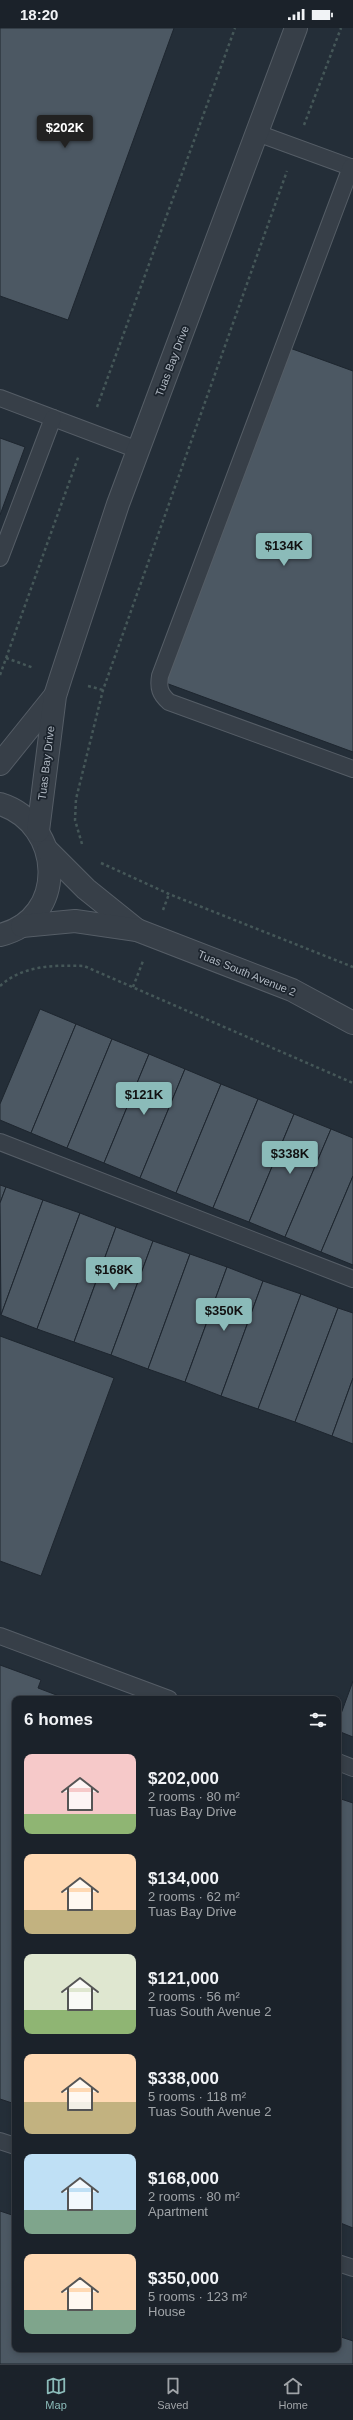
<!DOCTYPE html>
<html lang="en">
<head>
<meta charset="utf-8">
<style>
  :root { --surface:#1b222a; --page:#282f36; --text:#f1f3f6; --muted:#a0a4a8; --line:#393f47; --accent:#8bbbb9 }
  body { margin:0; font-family:Arial,sans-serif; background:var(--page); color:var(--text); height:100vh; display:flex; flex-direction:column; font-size:15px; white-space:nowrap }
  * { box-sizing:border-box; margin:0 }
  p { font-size:13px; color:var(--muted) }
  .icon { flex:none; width:22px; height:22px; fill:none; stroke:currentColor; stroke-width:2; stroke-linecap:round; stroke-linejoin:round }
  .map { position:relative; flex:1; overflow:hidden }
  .side { position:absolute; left:12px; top:1668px; width:329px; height:656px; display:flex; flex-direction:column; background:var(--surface); border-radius:8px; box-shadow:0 2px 6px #0003,0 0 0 1px var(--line) }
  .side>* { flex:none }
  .price { position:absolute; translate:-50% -34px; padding:0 9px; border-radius:4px; background:var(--accent); color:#111; font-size:13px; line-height:26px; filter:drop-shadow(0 1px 2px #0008) }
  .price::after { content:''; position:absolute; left:50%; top:24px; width:12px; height:9px; margin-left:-6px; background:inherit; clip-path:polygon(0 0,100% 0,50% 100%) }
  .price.current { background:#222; color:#fff }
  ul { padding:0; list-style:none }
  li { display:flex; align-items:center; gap:12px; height:100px; padding:0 12px }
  li span { display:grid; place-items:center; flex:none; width:112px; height:80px; border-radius:8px; color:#555 }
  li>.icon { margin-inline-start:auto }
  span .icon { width:48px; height:48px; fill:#fffc; stroke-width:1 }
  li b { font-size:17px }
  h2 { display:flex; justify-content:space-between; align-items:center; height:48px; padding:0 12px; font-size:17px }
  .status { display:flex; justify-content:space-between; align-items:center; height:28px; padding:0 20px; background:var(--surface); direction:ltr }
  .status svg { height:11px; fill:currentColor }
  .tabs { display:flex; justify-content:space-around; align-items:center; height:56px; border-top:1px solid var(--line); background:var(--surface); font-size:11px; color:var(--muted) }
  .tabs a { display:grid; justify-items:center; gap:2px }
  .tabs .current { color:var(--accent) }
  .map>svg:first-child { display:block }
  .building { fill:#4c5863; stroke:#1e262f }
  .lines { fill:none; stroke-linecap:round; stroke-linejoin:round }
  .lane-casing { stroke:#555d66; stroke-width:18 }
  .street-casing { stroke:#555d66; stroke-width:24 }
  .path { stroke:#455758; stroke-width:2.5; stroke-dasharray:3 3; stroke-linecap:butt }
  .lane { stroke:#373f48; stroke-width:16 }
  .street { stroke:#373f48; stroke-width:22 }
  .labels { text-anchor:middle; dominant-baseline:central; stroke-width:3.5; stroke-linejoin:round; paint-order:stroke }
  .street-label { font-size:11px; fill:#b2bac4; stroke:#1c242d }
</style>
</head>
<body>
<div class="status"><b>18:20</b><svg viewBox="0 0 49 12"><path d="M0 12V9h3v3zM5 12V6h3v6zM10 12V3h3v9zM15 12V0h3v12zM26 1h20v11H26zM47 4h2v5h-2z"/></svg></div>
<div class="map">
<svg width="353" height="2336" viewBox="0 0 353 2336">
  <rect width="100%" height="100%" fill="#242e38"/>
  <g class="building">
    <path d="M0 0H174L68 292 0 268Z"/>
    <path d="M287 319 353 343V724L163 654Z"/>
    <path d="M0 410 25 419 0 487Z"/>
    <path d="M40 981 76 996 31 1105 0 1092V1076Z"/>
    <path d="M76 996 112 1011 67 1120 31 1105Z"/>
    <path d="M112 1011 149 1026 104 1135 67 1120Z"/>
    <path d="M149 1026 185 1041 140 1150 104 1135Z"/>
    <path d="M185 1041 221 1056 176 1165 140 1150Z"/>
    <path d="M221 1056 258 1071 213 1180 176 1165Z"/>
    <path d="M258 1071 294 1086 249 1194 213 1180Z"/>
    <path d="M294 1086 331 1101 285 1209 249 1194Z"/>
    <path d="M331 1101 353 1110V1148L321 1224 285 1209Z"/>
    <path d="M353 1148V1237L321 1224Z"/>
    <path d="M0 1157 6 1159 0 1175Z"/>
    <path d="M6 1159 43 1172 1 1287 0 1175Z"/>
    <path d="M43 1172 80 1185 37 1301 1 1287Z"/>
    <path d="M80 1185 116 1199 74 1314 37 1301Z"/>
    <path d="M116 1199 153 1213 111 1327 74 1314Z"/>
    <path d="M153 1213 190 1226 148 1341 111 1327Z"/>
    <path d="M190 1226 227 1239 185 1354 148 1341Z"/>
    <path d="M227 1239 263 1253 221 1368 185 1354Z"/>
    <path d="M263 1253 301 1266 258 1381 221 1368Z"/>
    <path d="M301 1266 338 1280 295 1394 258 1381Z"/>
    <path d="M338 1280 353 1285V1350L332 1408 295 1394Z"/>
    <path d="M0 1308 114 1350 41 1548 0 1533Z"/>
    <path d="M353 1350V1416L332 1408Z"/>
    <path d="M0 1637 41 1652 38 1660 67 1671H15V2076L0 2071Z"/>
    <path d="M353 1653V1709L338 1703V1694Z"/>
    <path d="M338 1770 353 1775V2200L338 2194Z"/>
    <path d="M0 2183 15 2188V2321H338V2308L353 2313V2336H0Z"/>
  </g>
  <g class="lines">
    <defs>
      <g id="lane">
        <path d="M257 105 353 140"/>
        <path d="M351 139 160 648C158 660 160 666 169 674L353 741"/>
        <path d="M0 370 138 422"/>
        <path d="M0 530 53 390"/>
        <path d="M0 1114 353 1251"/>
        <path d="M0 1608 169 1671"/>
        <path d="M338 1734 353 1740"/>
        <path d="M0 2113 15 2118"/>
        <path d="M338 2235 353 2240"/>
      </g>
      <g id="street">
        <path d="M0 736 54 669"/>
        <path d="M0 776C64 796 68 891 0 907"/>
        <path d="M38 803 55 668 61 649 118 476 296 0"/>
        <path d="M48 823 86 861 137 902"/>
        <path d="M22 898 75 893 137 902 292 962 353 995"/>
      </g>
    </defs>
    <use href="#lane" class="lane-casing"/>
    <use href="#street" class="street-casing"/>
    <g class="path">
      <path d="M304 97 341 0"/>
      <path d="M97 379 235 0"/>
      <path d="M6 630 34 640"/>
      <path d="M0 647 79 427"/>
      <path d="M88 658 103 662"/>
      <path d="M82 816 75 792 76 771 103 662 287 143"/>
      <path d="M101 835 169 866 353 939"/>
      <path d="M163 882 169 866"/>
      <path d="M0 958C23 937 54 937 84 938L353 1055"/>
      <path d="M133 959 143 933"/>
    </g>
    <use href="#lane" class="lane"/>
    <use href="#street" class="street"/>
  </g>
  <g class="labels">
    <g class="street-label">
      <text transform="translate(172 333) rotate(-69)">Tuas Bay Drive</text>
      <text transform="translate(46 735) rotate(-83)">Tuas Bay Drive</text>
      <text transform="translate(247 945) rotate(22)">Tuas South Avenue 2</text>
    </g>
  </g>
</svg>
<b class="price current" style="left:65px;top:121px">$202K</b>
<b class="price" style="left:284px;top:539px">$134K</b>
<b class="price" style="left:144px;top:1088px">$121K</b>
<b class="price" style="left:290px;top:1147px">$338K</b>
<b class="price" style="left:114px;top:1263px">$168K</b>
<b class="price" style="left:224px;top:1304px">$350K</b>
<section class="side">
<h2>6 homes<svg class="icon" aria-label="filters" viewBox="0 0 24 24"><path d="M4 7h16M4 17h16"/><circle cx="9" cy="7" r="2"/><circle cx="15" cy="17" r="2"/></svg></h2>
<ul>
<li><span style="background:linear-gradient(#f6c9c9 75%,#8fb573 0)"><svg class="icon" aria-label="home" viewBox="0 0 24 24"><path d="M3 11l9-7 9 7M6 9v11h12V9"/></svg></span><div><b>$202,000</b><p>2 rooms · 80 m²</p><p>Tuas Bay Drive</p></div></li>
<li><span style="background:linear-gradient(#ffd9b3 70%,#c2b280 0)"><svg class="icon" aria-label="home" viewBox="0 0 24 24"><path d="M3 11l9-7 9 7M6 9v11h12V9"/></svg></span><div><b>$134,000</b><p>2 rooms · 62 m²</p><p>Tuas Bay Drive</p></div></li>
<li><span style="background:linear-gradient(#dfe7d0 70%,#8fb573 0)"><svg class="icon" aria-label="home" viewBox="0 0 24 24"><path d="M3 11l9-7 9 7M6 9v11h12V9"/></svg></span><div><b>$121,000</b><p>2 rooms · 56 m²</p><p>Tuas South Avenue 2</p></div></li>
<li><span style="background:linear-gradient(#ffd9b3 60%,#c2b280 0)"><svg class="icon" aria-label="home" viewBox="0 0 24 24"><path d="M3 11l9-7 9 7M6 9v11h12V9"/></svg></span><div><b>$338,000</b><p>5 rooms · 118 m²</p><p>Tuas South Avenue 2</p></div></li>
<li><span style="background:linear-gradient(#bfe0f5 70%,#7fa58c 0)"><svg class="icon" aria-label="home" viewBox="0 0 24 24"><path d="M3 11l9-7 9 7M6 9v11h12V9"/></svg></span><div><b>$168,000</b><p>2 rooms · 80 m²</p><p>Apartment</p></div></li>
<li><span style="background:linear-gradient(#ffd9b3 70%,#7fa58c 0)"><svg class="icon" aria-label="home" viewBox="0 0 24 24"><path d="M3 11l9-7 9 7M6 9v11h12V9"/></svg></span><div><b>$350,000</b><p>5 rooms · 123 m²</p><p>House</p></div></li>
</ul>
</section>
</div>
<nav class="tabs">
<a class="current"><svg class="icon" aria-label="map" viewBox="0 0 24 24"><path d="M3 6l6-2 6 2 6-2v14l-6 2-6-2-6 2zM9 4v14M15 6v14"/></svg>Map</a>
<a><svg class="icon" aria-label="saved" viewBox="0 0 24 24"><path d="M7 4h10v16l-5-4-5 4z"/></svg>Saved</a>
<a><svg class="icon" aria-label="home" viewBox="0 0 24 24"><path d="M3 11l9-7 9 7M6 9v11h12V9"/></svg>Home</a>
</nav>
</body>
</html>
